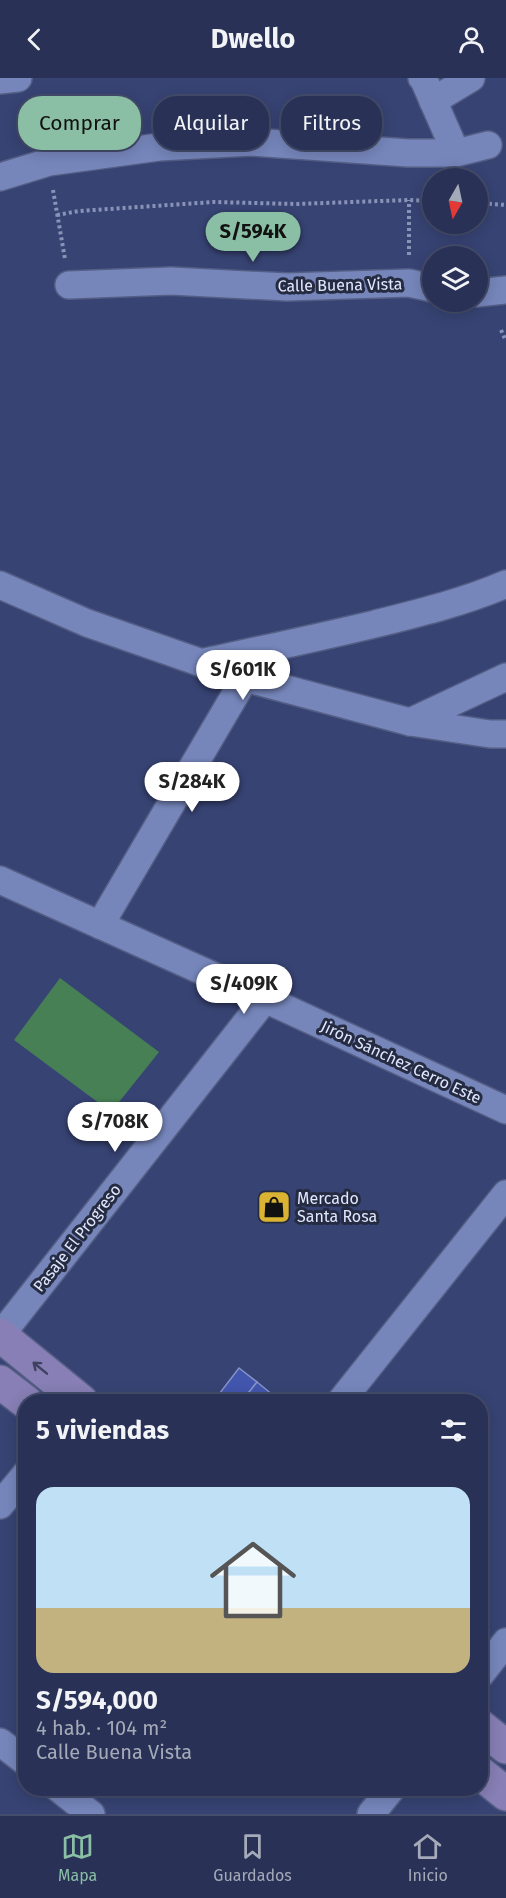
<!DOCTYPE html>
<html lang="es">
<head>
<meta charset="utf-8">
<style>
  :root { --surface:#293256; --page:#313a5c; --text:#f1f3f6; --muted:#a5aab9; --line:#454d6c; --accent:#8abfa5 }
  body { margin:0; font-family:"Fira Sans",sans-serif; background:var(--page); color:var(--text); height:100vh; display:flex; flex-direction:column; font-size:22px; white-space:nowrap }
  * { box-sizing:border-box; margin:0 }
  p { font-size:20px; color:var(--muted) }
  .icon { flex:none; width:33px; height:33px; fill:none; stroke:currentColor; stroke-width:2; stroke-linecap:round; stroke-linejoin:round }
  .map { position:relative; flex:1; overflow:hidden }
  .sheet { position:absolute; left:18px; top:1316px; width:470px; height:402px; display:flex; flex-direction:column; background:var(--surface); border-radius:24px; box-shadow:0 3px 15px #0003,0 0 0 2px var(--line) }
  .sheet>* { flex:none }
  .hud { position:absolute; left:18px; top:18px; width:471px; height:54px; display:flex; gap:12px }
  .needle { width:39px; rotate:189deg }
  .tools { position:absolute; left:422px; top:90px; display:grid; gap:12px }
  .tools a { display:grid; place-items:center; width:66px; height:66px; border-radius:50%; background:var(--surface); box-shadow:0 3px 15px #0003,0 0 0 2px var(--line); font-size:30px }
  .price { position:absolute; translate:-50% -51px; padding:0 14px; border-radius:21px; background:#fff; color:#222; font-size:20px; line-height:39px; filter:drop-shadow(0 2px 3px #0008) }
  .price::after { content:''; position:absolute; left:50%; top:36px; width:18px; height:14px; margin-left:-9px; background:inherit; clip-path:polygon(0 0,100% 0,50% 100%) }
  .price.on { background:var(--accent); color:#111 }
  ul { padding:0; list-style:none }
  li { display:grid; align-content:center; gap:12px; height:318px; padding:0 18px }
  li+li { border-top:2px solid var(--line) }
  li span { display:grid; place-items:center; height:186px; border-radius:18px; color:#555 }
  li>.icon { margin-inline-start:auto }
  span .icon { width:108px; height:108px; fill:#fffc; stroke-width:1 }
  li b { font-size:26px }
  h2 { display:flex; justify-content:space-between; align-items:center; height:72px; padding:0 18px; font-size:26px }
  .tag { padding:0 21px; border-radius:24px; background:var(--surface); box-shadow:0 3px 15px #0003,0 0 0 2px var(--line); font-size:21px; line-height:54px }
  .tag.on { background:var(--accent); color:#111 }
  header { display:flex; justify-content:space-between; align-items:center; height:78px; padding:0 18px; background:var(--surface); font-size:27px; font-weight:700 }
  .dock { display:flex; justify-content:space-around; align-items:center; height:84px; border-top:2px solid var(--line); background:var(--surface); font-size:16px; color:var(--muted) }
  .dock a { display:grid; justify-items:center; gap:3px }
  .dock .on { color:var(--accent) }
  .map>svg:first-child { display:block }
  .green { fill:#488056 }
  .building { fill:#4356ae; stroke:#8494ca; stroke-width:1.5 }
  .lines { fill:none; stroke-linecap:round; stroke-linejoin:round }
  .street-casing { stroke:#545e85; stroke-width:30 }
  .secondary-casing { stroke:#545e85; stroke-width:36 }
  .path { stroke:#8992b7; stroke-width:4; stroke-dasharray:3 3; stroke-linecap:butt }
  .street { stroke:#7686bb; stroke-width:27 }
  .secondary { stroke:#877fb5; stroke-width:33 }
  .oneway { stroke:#3e415f }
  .labels { text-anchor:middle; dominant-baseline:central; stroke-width:6; stroke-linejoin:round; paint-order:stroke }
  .street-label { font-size:16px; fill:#e0e7ff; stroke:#252c42 }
  .poi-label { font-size:16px; fill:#e0e7ff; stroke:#252c42; text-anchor:start }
</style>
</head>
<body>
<header><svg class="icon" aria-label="back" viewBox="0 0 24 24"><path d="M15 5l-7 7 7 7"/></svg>Dwello<svg class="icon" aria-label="person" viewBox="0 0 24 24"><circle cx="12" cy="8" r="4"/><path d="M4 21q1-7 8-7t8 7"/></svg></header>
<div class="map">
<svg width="506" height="1736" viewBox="0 0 506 1736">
  <rect width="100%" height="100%" fill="#374373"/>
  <path class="green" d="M60 900 159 974 111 1034 14 962Z"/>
  <g class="building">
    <path d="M239 1290 257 1304 242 1323H220L216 1320Z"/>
    <path d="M257 1304 279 1322 278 1323H242Z"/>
  </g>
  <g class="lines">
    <defs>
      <g id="street">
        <path d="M422 0 424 2 456 75"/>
        <path d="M0 2 18 0"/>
        <path d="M433 23 471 0"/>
        <path d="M0 99 49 84 159 69 252 64 408 75H456L488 67"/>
        <path d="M69 207 171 203 287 209 409 205 432 210"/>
        <path d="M477 215 506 212"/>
        <path d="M0 507 87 545 245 600 410 644 490 656H506"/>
        <path d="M201 585C259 572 317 560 375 546 419 535 464 524 506 506"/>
        <path d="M410 644 506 599"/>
        <path d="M0 802 265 921 506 1032"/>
        <path d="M100 847 245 600"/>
        <path d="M0 1258 265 921"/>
        <path d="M341 1323 506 1116"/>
        <path d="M0 1427 26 1396"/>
        <path d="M480 1597 506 1564"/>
        <path d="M0 1664 26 1684"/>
        <path d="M58 1710 91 1736"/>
        <path d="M371 1736 392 1710"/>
      </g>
      <g id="secondary">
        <path d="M0 1257 81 1323"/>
        <path d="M0 1304 26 1324"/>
        <path d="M480 1648 506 1669"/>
        <path d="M480 1695 506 1716"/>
      </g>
    </defs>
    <use href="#street" class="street-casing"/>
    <use href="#secondary" class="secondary-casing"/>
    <g class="path">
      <path d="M53 112 65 181"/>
      <path d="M477 125 506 127"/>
      <path d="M57 137 79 133 214 124 296 126 409 122 432 123"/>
      <path d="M409 177V122"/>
      <path d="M501 252 506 263"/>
    </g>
    <use href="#street" class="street"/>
    <use href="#secondary" class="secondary"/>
  </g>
  <defs><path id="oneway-shaft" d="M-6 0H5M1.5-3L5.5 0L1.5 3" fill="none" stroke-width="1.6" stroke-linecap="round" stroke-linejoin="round" transform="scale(1.5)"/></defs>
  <use class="oneway" href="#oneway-shaft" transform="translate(40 1290) rotate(-141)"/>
  <defs>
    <symbol id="shop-square" viewBox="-11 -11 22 22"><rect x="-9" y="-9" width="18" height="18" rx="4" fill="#dab333" stroke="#252c42"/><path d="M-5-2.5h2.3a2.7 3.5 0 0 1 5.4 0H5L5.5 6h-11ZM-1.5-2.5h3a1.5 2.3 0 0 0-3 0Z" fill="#111"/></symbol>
  </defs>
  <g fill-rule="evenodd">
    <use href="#shop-square" x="255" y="1110" width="38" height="38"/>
  </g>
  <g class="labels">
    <g class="street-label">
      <text transform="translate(340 207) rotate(-1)">Calle Buena Vista</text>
      <text transform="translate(401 984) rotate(25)">Jirón Sánchez Cerro Este</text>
      <text transform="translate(77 1160) rotate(-52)">Pasaje El Progreso</text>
    </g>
    <g class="poi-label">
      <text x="297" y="1120">Mercado<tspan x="297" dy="18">Santa Rosa</tspan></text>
    </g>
  </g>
</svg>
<div class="tools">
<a><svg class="needle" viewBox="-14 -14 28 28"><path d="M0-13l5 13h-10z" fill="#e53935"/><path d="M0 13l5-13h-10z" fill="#a5aab9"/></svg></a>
<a><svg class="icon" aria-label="layers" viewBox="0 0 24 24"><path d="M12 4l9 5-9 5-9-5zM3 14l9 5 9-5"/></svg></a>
</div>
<b class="price on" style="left:253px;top:185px">S/594K</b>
<b class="price" style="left:243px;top:623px">S/601K</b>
<b class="price" style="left:192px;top:735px">S/284K</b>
<b class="price" style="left:244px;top:937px">S/409K</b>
<b class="price" style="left:115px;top:1075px">S/708K</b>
<div class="hud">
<a class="tag on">Comprar</a>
<a class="tag">Alquilar</a>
<a class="tag">Filtros</a>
</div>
<section class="sheet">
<h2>5 viviendas<svg class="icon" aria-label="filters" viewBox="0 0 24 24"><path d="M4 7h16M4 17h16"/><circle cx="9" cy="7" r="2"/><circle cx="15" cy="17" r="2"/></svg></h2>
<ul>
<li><span style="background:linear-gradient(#bfe0f5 65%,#c2b280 0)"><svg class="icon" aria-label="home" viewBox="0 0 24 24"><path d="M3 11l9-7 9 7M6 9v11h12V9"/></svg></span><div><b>S/594,000</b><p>4 hab. · 104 m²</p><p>Calle Buena Vista</p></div></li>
</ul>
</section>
</div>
<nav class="dock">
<a class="on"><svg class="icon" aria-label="map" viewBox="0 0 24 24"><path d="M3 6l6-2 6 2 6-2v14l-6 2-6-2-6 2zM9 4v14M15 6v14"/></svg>Mapa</a>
<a><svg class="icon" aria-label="saved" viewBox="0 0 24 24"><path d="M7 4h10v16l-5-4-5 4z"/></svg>Guardados</a>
<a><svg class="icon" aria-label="home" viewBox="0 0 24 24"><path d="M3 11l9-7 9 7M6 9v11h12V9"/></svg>Inicio</a>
</nav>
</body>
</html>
